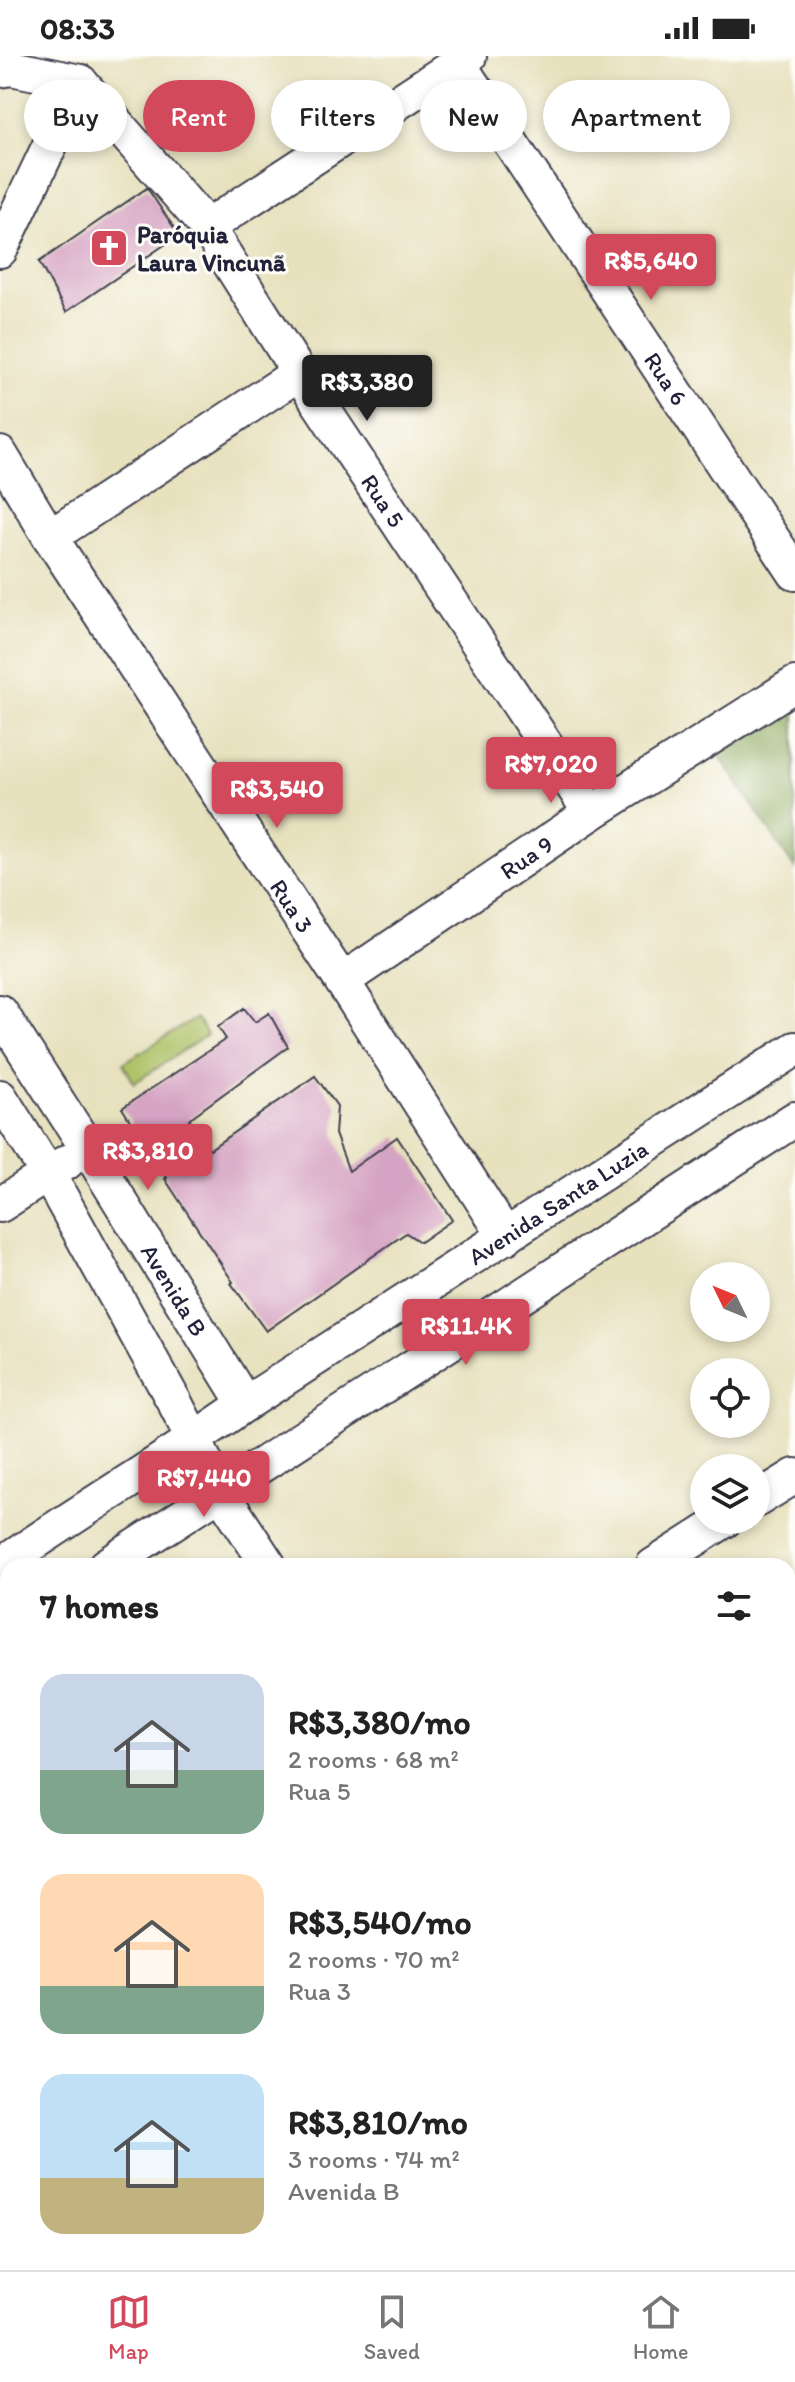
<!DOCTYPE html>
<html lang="en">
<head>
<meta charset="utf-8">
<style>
  :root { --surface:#fff; --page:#f6f6f6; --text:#222; --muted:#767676; --line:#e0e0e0; --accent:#d1495b }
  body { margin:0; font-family:Itim,sans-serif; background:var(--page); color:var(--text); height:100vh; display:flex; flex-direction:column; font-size:30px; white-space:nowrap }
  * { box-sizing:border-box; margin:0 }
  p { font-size:26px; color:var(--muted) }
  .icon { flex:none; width:44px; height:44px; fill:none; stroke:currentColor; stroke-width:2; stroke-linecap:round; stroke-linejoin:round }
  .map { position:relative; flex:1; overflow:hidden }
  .details { position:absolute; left:0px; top:1502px; width:796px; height:712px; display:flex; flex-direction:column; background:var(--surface); border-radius:24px 24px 0 0; box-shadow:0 4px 12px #0003 }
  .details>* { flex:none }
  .hud { position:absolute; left:24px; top:24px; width:748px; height:72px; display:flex; gap:16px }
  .needle { width:52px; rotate:313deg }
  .buttons { position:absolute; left:690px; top:1206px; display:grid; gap:16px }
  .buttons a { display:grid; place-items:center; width:80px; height:80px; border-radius:50%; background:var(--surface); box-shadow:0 4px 12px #0003; font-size:40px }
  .price { position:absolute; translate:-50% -68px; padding:0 18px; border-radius:8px; background:var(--accent); color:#fff; font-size:26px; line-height:52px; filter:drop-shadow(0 2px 4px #0008) }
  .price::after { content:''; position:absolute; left:50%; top:48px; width:24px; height:18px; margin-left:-12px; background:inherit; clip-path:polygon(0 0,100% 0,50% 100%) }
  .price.on { background:#222; color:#fff }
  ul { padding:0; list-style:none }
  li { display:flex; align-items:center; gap:24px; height:200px; padding:0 40px }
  li span { display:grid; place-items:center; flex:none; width:224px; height:160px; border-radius:24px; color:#555 }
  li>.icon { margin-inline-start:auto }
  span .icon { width:96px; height:96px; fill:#fffc; stroke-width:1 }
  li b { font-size:34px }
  h2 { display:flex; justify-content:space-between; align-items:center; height:96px; padding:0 40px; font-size:34px }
  .chip { padding:0 28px; border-radius:36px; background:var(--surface); box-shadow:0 4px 12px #0003; font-size:28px; line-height:72px }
  .chip.on { background:var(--accent); color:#fff }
  .status { display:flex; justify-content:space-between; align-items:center; height:56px; padding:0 40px; background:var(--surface); direction:ltr }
  .status svg { height:22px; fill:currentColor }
  .dock { display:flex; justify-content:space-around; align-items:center; height:112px; border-top:2px solid var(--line); background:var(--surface); font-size:22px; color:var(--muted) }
  .dock a { display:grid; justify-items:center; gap:4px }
  .dock .on { color:var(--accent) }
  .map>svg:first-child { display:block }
  .green { fill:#acc064; stroke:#677150; stroke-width:2 }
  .forest { fill:#89a65a; stroke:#56644a; stroke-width:2 }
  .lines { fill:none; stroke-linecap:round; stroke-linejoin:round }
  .stream { stroke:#5cb6d9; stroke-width:8 }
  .building { fill:#d5a3c3 }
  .minor-casing { stroke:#403f4f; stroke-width:38 }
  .minor { stroke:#fff; stroke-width:34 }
  .labels { text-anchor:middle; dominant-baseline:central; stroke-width:6; stroke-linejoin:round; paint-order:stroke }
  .poi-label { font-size:24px; font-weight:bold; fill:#22223b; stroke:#fdfcf7; text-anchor:start }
  .street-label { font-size:24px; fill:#22223b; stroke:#fdfcf7 }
</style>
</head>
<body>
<div class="status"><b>08:33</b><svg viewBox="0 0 49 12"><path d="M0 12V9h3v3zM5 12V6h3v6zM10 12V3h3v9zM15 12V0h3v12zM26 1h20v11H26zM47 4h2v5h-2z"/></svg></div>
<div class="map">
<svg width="795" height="2214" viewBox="0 0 795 2214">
  <rect width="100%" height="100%" fill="#fdfcf7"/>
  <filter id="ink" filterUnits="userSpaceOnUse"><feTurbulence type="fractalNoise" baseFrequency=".0125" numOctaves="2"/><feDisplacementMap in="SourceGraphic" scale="16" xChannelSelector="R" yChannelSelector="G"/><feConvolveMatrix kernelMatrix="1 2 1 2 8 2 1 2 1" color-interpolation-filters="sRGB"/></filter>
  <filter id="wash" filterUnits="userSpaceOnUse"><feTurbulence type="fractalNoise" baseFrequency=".006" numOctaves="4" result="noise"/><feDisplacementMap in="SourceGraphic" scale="32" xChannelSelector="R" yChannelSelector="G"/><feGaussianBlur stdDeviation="1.8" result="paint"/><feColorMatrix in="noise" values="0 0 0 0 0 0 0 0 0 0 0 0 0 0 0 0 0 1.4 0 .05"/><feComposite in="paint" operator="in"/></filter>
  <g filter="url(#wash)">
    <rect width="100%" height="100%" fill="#e7e1be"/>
    <path class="green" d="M196 962 207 979 134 1027 123 1007Z"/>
    <path class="forest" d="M795 649V813L719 699Z"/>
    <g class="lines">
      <g class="stream">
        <path d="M0 1861 8 1872"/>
        <path d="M267 2206 274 2214"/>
      </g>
    </g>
    <g id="blocks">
      <g class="building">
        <path d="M147 132 179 179 66 256 39 206Z"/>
        <path d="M244 952 255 966 269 957 288 991 189 1063 210 1093 315 1020 337 1050 335 1078 349 1115 397 1081 452 1164 420 1186 406 1177 266 1275 231 1227 233 1226 165 1123 167 1122 122 1052 226 983 218 971Z"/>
      </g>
    </g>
  </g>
  <g filter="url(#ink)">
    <use href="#blocks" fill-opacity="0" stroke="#403f4f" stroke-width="2"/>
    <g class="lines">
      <defs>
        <g id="minor">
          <path id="s1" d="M458 7 795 517"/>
          <path d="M0 14 11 12 80 26"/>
          <path id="s2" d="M80 26 207 171 299 317 591 757"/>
          <path d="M207 171 469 0"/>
          <path d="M0 194 80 26"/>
          <path id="s3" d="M0 398 50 481 342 925 506 1181"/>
          <path d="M50 481 299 317"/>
          <path id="s4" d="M342 925 591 757 795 628"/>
          <path id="s5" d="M0 956 88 1093 245 1348"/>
          <path d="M0 1041 48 1118 175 1347 220 1435 269 1510"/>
          <path d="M0 1149 67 1106"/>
          <path d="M756 1444 795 1420"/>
          <path id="s6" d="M0 1510C80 1454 165 1405 245 1348L795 993"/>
          <path d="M106 1510 795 1063"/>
          <path d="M653 1510 725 1464"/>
          <path d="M0 1579 8 1574"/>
          <path d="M788 1777 795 1772"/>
          <path d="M788 2129 795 2124"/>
          <path d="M742 2206 747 2214"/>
          <path d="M139 2214 148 2206"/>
        </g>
      </defs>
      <use href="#minor" class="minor-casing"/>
      <use href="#minor" class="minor"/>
    </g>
  </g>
  <defs>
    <symbol id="church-square" viewBox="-11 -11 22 22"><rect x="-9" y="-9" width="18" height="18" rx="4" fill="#d1495b" stroke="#fdfcf7"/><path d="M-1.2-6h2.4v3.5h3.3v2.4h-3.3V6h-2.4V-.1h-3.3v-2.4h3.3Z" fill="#fff"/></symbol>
  </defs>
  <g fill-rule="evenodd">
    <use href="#church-square" x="87" y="170" width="44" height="44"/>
  </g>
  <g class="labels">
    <g class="poi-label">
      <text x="137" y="178">Paróquia<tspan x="137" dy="28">Laura Vincunã</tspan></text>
    </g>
    <g class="street-label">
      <text stroke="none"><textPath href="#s1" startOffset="378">Rua 6</textPath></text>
      <text stroke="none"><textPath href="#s2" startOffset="518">Rua 5</textPath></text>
      <text stroke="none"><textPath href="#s4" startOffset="222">Rua 9</textPath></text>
      <text stroke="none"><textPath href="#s3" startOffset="538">Rua 3</textPath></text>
      <text stroke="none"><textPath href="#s6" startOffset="666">Avenida Santa Luzia</textPath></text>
      <text stroke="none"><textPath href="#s5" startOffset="328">Avenida B</textPath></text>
    </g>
  </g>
</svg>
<div class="buttons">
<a><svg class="needle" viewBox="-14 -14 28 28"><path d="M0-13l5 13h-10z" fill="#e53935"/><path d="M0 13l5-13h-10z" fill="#767676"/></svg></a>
<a><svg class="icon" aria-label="locate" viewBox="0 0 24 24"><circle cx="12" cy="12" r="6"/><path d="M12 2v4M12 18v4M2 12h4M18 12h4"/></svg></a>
<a><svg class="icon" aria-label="layers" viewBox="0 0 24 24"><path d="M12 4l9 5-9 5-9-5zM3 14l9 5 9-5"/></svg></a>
</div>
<b class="price" style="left:651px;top:246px">R$5,640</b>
<b class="price on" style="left:367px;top:367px">R$3,380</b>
<b class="price" style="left:551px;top:749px">R$7,020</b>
<b class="price" style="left:277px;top:774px">R$3,540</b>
<b class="price" style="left:148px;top:1136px">R$3,810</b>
<b class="price" style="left:466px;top:1311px">R$11.4K</b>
<b class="price" style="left:204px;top:1463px">R$7,440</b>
<div class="hud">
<a class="chip">Buy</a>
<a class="chip on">Rent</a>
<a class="chip">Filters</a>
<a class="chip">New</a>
<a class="chip">Apartment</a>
</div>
<section class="details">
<h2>7 homes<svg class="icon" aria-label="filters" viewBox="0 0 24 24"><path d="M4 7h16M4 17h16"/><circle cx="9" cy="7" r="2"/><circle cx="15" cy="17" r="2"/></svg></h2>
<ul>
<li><span style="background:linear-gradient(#c9d6e8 60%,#7fa58c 0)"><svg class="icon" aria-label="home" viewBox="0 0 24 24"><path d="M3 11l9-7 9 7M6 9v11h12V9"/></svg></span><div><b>R$3,380/mo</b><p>2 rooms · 68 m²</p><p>Rua 5</p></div></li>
<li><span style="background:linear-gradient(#ffd9b3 70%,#7fa58c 0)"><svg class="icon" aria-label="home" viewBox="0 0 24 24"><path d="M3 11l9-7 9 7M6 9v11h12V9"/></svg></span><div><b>R$3,540/mo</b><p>2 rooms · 70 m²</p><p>Rua 3</p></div></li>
<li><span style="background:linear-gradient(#bfe0f5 65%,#c2b280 0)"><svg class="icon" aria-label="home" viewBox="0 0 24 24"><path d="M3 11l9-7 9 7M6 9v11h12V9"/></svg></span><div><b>R$3,810/mo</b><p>3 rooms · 74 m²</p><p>Avenida B</p></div></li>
</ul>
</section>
</div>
<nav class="dock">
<a class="on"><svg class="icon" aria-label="map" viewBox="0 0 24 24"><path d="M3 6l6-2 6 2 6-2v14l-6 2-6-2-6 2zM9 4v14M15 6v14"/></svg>Map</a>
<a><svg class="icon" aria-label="saved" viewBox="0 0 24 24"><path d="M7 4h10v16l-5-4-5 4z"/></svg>Saved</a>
<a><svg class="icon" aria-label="home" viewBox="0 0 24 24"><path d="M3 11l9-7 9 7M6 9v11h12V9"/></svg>Home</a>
</nav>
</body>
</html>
